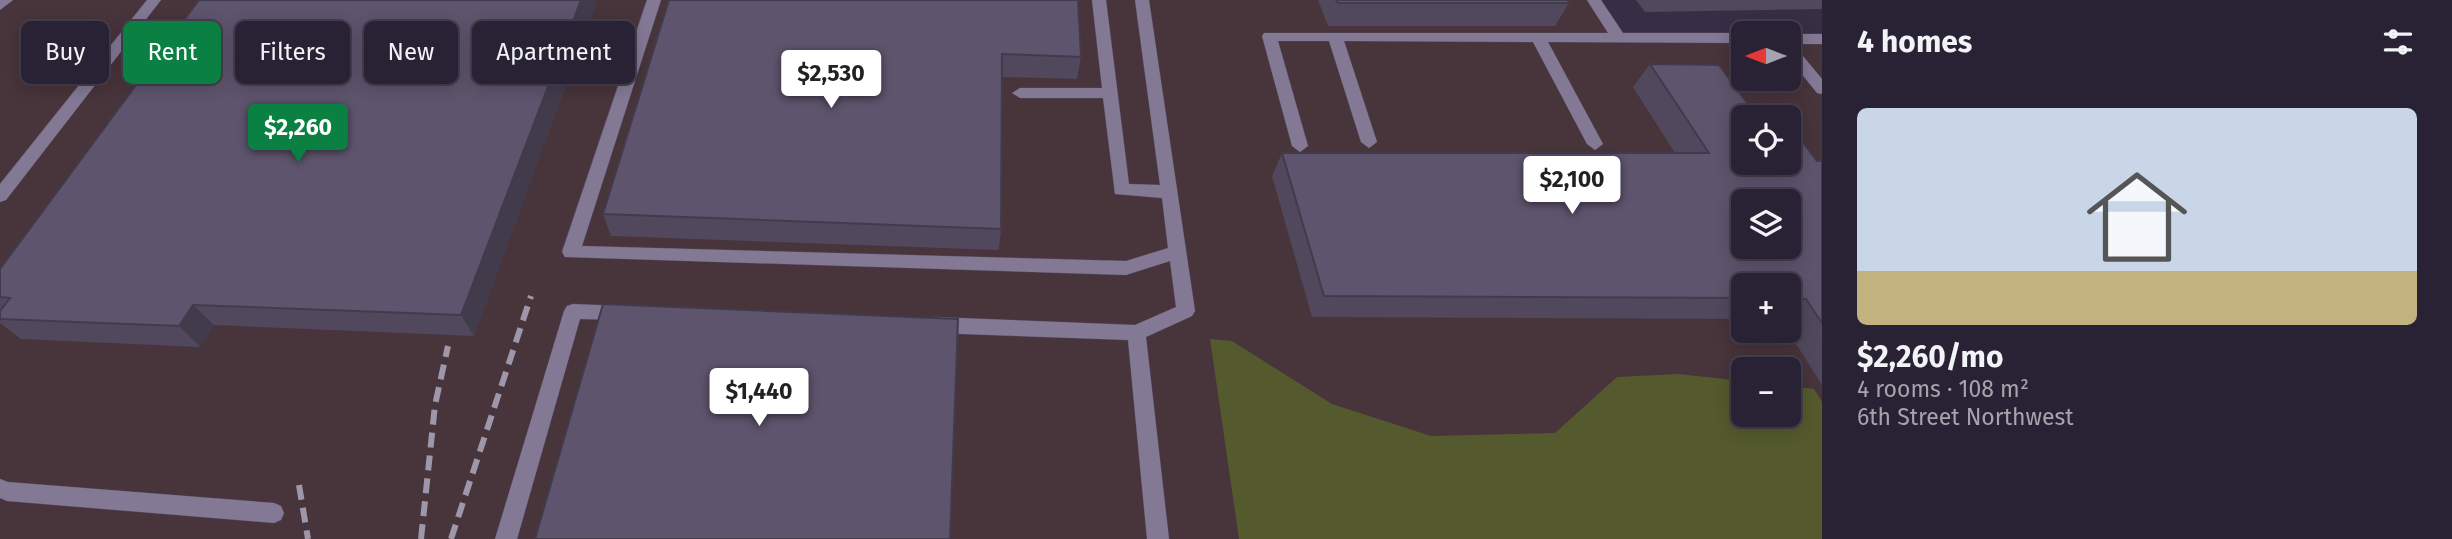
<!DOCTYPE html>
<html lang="en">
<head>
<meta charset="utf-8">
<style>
  :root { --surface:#292234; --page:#312a3c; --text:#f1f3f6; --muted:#a5a4ac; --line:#453f4f; --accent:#0b8043 }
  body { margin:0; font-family:"Fira Sans",sans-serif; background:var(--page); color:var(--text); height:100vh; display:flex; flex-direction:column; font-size:26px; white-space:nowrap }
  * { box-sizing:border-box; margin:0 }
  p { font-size:23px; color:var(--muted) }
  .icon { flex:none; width:38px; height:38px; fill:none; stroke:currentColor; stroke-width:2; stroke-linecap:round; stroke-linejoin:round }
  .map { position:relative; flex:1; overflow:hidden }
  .details { display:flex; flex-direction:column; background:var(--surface); width:630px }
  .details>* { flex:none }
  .top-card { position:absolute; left:21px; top:21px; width:665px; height:63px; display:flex; gap:14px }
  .needle { width:46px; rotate:270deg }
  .buttons { position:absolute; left:1731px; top:21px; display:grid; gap:14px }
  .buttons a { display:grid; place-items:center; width:70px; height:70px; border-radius:10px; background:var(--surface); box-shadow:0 4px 18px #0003,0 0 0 2px var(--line); font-size:35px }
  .price { position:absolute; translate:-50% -60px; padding:0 16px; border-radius:7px; background:#fff; color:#222; font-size:23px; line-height:46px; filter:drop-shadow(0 2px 4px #0008) }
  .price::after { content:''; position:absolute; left:50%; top:42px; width:21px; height:16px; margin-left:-10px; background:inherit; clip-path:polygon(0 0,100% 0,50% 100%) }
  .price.on { background:var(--accent); color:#fff }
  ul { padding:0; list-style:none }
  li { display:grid; align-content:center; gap:14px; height:371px; padding:0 35px }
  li+li { border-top:2px solid var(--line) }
  li span { display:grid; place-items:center; height:217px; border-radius:10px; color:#555 }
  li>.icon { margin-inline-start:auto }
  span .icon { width:126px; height:126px; fill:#fffc; stroke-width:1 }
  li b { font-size:30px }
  h2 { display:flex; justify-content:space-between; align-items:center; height:84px; padding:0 35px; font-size:30px }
  .pill { padding:0 24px; border-radius:10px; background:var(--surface); box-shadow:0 4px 18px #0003,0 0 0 2px var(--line); font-size:24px; line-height:63px }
  .pill.on { background:var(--accent); color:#fff }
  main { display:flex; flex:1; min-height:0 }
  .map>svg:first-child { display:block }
  .industrial { fill:#48343b; fill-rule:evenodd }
  .green { fill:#545a2d }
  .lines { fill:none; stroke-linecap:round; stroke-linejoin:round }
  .minor-casing { stroke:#52495d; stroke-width:1 }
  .minor { fill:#847995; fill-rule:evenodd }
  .rail { stroke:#9e97aa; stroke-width:6; stroke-dasharray:15 8; stroke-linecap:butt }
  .wall { fill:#51485e }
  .shaded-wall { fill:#423b4c }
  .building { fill:#5e546d; stroke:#423b4c; stroke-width:2; fill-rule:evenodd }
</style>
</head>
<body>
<main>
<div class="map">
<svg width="1822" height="539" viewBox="0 0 1822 539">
  <rect width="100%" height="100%" fill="#372e45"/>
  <path class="industrial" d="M0 0H1594L1618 37 1743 38V79H1788L1789 39H1822V539H0ZM1743 117H1788V163H1743ZM1743 201H1788V247H1743ZM1743 285H1788V331H1743ZM1743 369H1788V415H1743Z"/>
  <path class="green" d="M1210 339 1232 341 1332 404 1431 436 1555 433 1617 377 1678 374 1743 381V415H1788L1789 386 1814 389 1822 402V539H1239Z"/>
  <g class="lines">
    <defs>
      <g id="minor">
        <path d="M0 0H13L0 10Z"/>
        <path d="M147 0H161L6 200 0 202V184Z"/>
        <path d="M647 0H661L582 246 1126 261 1168 248 1162 198 1115 194 1103 98H1020L1012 93 1020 88H1102L1092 0H1106L1129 184 1160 185 1135 0H1149L1195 311 1192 316 1146 337 1169 539H1147L1128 340 933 333 927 330 924 325 927 320 933 317 1135 325 1176 307 1170 261 1126 275 565 257 562 252Z"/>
        <path d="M1587 0H1601L1623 33H1743V43L1548 42 1603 144 1595 150 1587 144 1533 42 1344 41 1377 142 1369 148 1361 142 1329 41H1278L1308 146 1300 152 1292 146 1262 36 1264 33H1608Z"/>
        <path d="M1788 34H1822V44H1793L1822 79V94L1817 93 1788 57Z"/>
        <path d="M573 304 622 306 628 308 631 313 628 318 622 320 580 319 517 539H495L564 311 567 306Z"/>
        <path d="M0 479 8 482 274 503 281 506 284 513 281 520 274 523 7 501 0 498Z"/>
      </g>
    </defs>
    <use href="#minor" class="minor-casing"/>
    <use href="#minor" class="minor"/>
    <g class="rail">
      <path d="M299 485 308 539"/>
      <path d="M421 539 435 405 448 346"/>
      <path d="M451 539 531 296"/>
    </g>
  </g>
  <g class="wall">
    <path d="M597 0 474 336 214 325 200 347 21 339 0 323V269Z"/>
    <path d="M669 0 1081 57 1077 79 1002 77 1001 229 999 250 611 236 603 214Z"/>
    <path d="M1318 0H1568L1569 3 1555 26H1328Z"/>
    <path d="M1636 0H1822V9L1645 12Z"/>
    <path d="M1650 64 1756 115 1817 161H1822V385L1788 331V285H1743V319L1312 317 1272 176 1282 153H1675L1633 87Z"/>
  </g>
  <g class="shaded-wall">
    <path d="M581 0H597L474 336 461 315Z"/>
    <path d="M193 305 214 325 200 347 179 326Z"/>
  </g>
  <g class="building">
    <path d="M199 0H581L461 315 193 305 179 326 0 319V311L10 298 0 297V269Z"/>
    <path d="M669 0H1078L1081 57 1002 54 1001 229 603 214Z"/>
    <path d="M1336 0H1568L1569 3H1338Z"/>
    <path d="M1650 64 1719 65 1756 115H1782L1784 117H1743V163H1788V123L1817 161H1822V323L1806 299H1788V285H1743V298L1324 296 1282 153H1709ZM1743 201H1788V247H1743Z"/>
    <path d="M603 304 958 319 950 539H535Z"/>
  </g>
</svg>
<div class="buttons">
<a><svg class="needle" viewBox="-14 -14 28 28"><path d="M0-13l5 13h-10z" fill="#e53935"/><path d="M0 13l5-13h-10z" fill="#a5a4ac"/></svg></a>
<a><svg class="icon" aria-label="locate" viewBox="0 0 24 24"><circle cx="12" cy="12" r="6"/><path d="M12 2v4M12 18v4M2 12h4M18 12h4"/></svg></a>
<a><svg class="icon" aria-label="layers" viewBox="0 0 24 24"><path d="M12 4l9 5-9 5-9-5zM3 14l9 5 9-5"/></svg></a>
<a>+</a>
<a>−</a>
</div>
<b class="price" style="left:831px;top:110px">$2,530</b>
<b class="price on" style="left:298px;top:164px">$2,260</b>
<b class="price" style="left:1572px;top:216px">$2,100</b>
<b class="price" style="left:759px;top:428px">$1,440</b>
<div class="top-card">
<a class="pill">Buy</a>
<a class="pill on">Rent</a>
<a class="pill">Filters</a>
<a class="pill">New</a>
<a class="pill">Apartment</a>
</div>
</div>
<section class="details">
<h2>4 homes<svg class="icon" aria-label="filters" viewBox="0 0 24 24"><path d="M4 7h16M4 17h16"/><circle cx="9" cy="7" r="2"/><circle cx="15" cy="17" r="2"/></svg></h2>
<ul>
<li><span style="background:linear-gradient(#c9d6e8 75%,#c2b280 0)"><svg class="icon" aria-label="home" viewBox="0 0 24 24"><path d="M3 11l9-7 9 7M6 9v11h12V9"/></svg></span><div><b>$2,260/mo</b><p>4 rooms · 108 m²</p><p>6th Street Northwest</p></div></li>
</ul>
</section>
</main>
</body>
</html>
